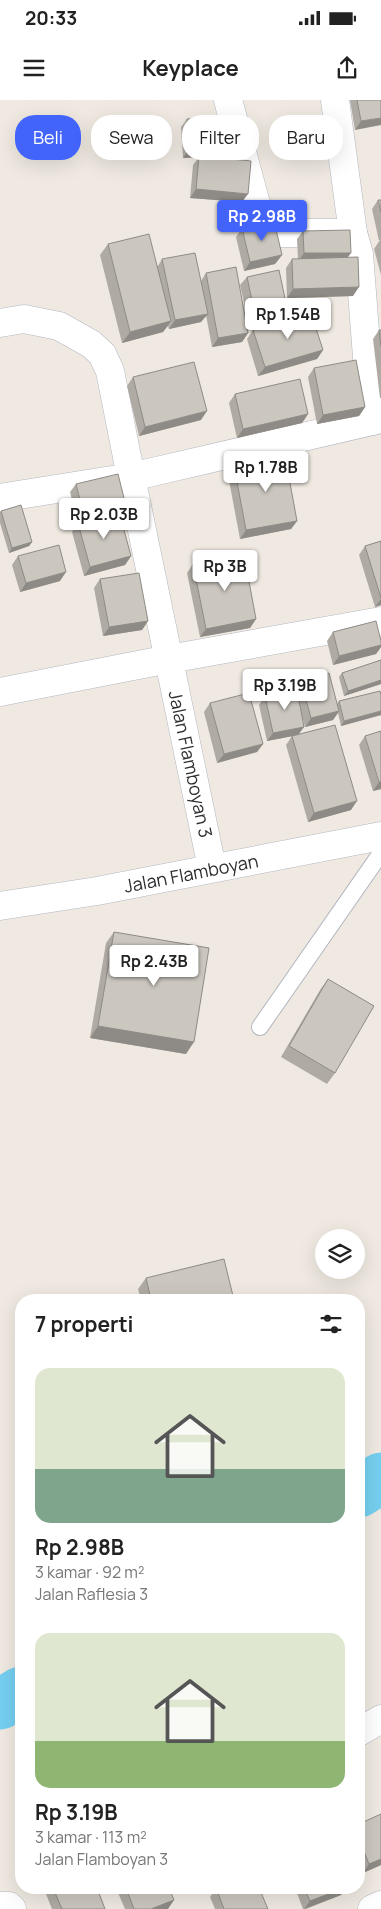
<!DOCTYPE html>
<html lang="id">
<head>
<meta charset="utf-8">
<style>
  :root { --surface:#fff; --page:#f2f2f2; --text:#222; --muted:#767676; --accent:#4264fb }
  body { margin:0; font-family:Manrope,sans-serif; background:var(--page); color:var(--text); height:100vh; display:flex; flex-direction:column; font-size:19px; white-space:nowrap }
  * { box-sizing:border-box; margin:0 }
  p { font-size:16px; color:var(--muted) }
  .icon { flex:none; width:28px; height:28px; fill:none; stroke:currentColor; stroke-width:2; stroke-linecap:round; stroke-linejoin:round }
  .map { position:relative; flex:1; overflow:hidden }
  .side { position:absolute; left:15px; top:1194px; width:350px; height:600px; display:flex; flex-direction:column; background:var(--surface); border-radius:20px; box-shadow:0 5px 20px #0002 }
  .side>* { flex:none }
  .top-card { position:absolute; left:15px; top:15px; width:351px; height:45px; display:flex; gap:10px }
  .buttons { position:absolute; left:315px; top:1129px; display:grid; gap:10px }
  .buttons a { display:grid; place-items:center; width:50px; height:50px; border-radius:50%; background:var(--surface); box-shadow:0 5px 20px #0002; font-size:25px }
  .price { position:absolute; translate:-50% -42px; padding:0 11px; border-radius:5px; background:#fff; color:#222; font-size:16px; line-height:32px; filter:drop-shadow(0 1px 2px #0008) }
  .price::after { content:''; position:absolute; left:50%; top:30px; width:15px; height:11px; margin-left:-8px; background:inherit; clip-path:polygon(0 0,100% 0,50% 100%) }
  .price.current { background:var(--accent); color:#fff }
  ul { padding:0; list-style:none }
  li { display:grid; align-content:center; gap:10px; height:265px; padding:0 20px }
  li span { display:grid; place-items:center; height:155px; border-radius:15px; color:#555 }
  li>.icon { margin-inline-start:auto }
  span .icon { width:90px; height:90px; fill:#fffc; stroke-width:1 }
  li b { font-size:21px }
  h2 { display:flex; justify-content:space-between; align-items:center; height:60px; padding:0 20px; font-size:21px }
  .pill { padding:0 18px; border-radius:20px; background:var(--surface); box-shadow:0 5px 20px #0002; font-size:18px; line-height:45px }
  .pill.current { background:var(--accent); color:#fff }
  .status { display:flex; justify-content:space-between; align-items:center; height:35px; padding:0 25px; background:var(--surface); direction:ltr }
  .status svg { height:14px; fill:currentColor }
  header { display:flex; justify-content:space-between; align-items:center; height:65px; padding:0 20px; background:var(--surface); font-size:22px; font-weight:700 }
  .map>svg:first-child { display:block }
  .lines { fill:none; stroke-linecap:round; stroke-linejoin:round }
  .river { stroke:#75cff0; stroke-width:51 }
  .service-casing { stroke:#b4b7c1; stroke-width:18 }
  .minor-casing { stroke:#b4b7c1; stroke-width:29 }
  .service { stroke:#fff; stroke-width:16 }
  .minor { stroke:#fff; stroke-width:28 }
  .wall { fill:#afaba4 }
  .shaded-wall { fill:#8e8b86 }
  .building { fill:#cbc7bf; stroke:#8e8b86 }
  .labels { text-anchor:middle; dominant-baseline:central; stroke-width:4; stroke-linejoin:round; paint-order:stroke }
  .street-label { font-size:18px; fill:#2e2e2e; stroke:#fff }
</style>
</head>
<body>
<div class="status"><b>20:33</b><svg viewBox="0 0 49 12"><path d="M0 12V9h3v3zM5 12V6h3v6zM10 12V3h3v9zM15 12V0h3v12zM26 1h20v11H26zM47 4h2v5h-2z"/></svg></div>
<header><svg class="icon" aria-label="menu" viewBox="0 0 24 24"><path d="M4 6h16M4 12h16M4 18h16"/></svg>Keyplace<svg class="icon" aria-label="share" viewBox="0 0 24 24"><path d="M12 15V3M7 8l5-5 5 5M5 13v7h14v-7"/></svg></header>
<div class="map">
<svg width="381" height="1809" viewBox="0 0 381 1809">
  <rect width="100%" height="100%" fill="#efe9e1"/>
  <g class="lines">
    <g class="river">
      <path d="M359 1392 381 1378"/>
      <path d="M0 1604 21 1592"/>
    </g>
    <defs>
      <path id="service" d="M260 927 381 753"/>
      <g id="minor">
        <path d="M228 0 255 100 263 122 270 129 278 133H353L359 154 372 321"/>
        <path d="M335 0 353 133"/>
        <path d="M0 223 24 219 59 226 91 244 102 254 110 271 131 377 212 768"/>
        <path d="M0 398 131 377 381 319"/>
        <path d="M0 592 169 559 381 521"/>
        <path d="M0 806 97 791 381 736"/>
        <path d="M359 1632 381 1619"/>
        <path d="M0 1806H9L12 1809"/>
        <path d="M372 1809 381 1805"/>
      </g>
    </defs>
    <use href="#service" class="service-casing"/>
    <use href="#minor" class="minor-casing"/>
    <use href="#service" class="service"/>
    <use href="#minor" class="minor"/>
  </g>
  <g class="wall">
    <path d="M350 0H381L355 30Z"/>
    <path d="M187 19 232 47 226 56 205 57 242 102 190 98 193 65 199 57 183 58 181 27Z"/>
    <path d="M378 100H381V175L374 149 380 140 379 141 372 109Z"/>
    <path d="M242 128 282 155 275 164 244 171 236 137Z"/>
    <path d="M303 131 348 157 353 196 287 198 286 168 292 159H298L297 139Z"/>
    <path d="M108 144 158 166 162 159 201 181 206 173 248 233 242 242 212 247 206 215 201 222 169 229 168 226 163 232 122 243 100 155Z"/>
    <path d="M247 177 287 208 281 217 249 224 240 185Z"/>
    <path d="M253 230 323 250 317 259 258 276 247 239Z"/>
    <path d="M379 230H381V298H380L373 239Z"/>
    <path d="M314 268 365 307 359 316 317 324 308 277Z"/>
    <path d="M133 277 201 320 139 336 127 286Z"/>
    <path d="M235 294 308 314 302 323 237 338 229 303Z"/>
    <path d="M234 366 297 421 291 429 240 439 228 375Z"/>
    <path d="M76 384 126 406 120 414 131 456 125 465 84 476 72 432 78 424 70 392Z"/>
    <path d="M1 411 32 442 29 446 9 453 0 423V412Z"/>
    <path d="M381 441V505L375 507 359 455 365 446Z"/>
    <path d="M18 456 60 481 20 492 12 465Z"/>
    <path d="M193 464 256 519 250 528 200 537 187 473Z"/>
    <path d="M100 479 148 521 142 530 103 536 94 488Z"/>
    <path d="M333 532 381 541V547L376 554 333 565 327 541Z"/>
    <path d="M381 560V584L344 596 339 577 342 573Z"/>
    <path d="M301 581 337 604 339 601 381 595V615L341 626 338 613 333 620 305 627 301 612 304 627 298 635 351 710 308 722 286 645 292 636H293L267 641 259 605 265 596 295 590Z"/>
    <path d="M210 603 263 644 257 652 217 663 204 612Z"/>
    <path d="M365 636 381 689 373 691 359 645Z"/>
    <path d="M114 832 186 954 90 938 106 843Z"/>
    <path d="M328 879 335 973 327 984 281 957 320 890Z"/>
    <path d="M146 1178 234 1200H141L138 1189Z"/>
    <path d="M359 1724 381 1765 363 1773 359 1762Z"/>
    <path d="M45 1788H97L105 1809H52L44 1789Z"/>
    <path d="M116 1788H169L168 1809H125Z"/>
    <path d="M216 1788 268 1809H215L210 1797Z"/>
    <path d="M295 1788H347L341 1795 306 1809H303Z"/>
  </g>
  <g class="shaded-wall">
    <path d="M381 18V25L355 30 361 21Z"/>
    <path d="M232 47 226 56 183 58 189 49Z"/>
    <path d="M196 89 248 94 242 102 190 98Z"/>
    <path d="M304 153H351L345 161 298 162Z"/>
    <path d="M282 155 275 164 244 171 250 162Z"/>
    <path d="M359 187 353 196 287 198 293 189Z"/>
    <path d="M287 208 281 217 249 224 255 215Z"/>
    <path d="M208 214 201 222 169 229 175 220Z"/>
    <path d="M171 221 163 232 122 243 130 232Z"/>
    <path d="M248 233 242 242 212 247 218 238Z"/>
    <path d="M323 250 317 259 258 276 265 267Z"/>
    <path d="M365 307 359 316 317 324 323 315Z"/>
    <path d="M207 311 201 320 139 336 145 327Z"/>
    <path d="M308 314 302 323 237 338 243 329Z"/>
    <path d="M126 406 119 414 78 424 84 416Z"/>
    <path d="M297 421 291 429 240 439 246 430Z"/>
    <path d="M32 442 29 446 9 453 12 448Z"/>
    <path d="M131 456 125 465 84 476 90 467Z"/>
    <path d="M66 472 60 481 20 492 26 483Z"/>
    <path d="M381 499V505L375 507Z"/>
    <path d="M256 519 250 528 200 537 206 529Z"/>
    <path d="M148 521 142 530 103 536 109 527Z"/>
    <path d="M381 545V547L376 554 333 565 339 556Z"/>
    <path d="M381 580V584L344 596 348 591Z"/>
    <path d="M339 611 333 620 305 627 311 618Z"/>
    <path d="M381 611V615L341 626 344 621Z"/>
    <path d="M304 627 298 635 267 641 273 633Z"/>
    <path d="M263 644 257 652 217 663 224 654Z"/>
    <path d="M379 682H381V689L373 691Z"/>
    <path d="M357 701 351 710 308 722 314 713Z"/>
    <path d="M98 926 194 942 186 954 90 938Z"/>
    <path d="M381 1759V1765L363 1773 369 1764Z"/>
    <path d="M344 1788H347L341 1795 304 1809 310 1801Z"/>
    <path d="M174 1800 168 1809H151Z"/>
  </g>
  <g class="building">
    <path d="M357 0H381V18L361 21Z"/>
    <path d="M230 16 232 47 189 49 187 19Z"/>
    <path d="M199 56 251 61 248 94 196 89Z"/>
    <path d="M378 100H381V112Z"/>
    <path d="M274 121 282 155 250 162 242 128Z"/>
    <path d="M350 130 351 153H304L303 131Z"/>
    <path d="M149 134 171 221 130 232 108 144Z"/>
    <path d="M195 153 208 214 175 220 162 159Z"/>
    <path d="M358 157 359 187 293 189 292 159Z"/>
    <path d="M236 167 248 233 218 238 206 173Z"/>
    <path d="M279 170 287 208 255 215 247 177Z"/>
    <path d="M311 213 323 250 265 267 253 230Z"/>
    <path d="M379 230H381V246Z"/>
    <path d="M356 260 365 307 323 315 314 268Z"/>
    <path d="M194 262 207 311 145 327 133 277Z"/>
    <path d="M300 279 308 314 243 329 235 294Z"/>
    <path d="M285 356 297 421 246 430 234 366Z"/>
    <path d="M118 374 126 406 84 416 76 384Z"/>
    <path d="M21 405 32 442 12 448 1 411Z"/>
    <path d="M119 412 131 456 90 467 78 423Z"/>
    <path d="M381 441V498L365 446Z"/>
    <path d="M59 445 66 472 26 483 18 456Z"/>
    <path d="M244 455 256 519 206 529 193 464Z"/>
    <path d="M139 473 148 521 109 527 100 479Z"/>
    <path d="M376 521 381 541V545L339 556 333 532Z"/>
    <path d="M381 560V580L348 591 342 573Z"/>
    <path d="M329 573 339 611 311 618 301 581Z"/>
    <path d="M297 590 304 627 273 633 265 596Z"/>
    <path d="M380 591 381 595V611L344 621 339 601Z"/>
    <path d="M249 593 263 644 224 654 210 603Z"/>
    <path d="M335 625 357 701 314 713 292 636Z"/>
    <path d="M381 631V682H379L365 636Z"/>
    <path d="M114 832 209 848 194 942 98 926Z"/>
    <path d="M328 879 374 906 335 973 289 946Z"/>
    <path d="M224 1159 234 1200H151L146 1178Z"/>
    <path d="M381 1714V1759L369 1764 359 1739V1724Z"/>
    <path d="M53 1788H97L105 1809H62Z"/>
    <path d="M126 1788H169L174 1800 151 1809H134Z"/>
    <path d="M216 1788H259L268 1809H224Z"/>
    <path d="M304 1788H344L310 1801Z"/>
  </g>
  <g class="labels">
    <g class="street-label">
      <text transform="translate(191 664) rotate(78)">Jalan Flamboyan 3</text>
      <text transform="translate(191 773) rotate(-11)">Jalan Flamboyan</text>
    </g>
  </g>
</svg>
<div class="buttons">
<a><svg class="icon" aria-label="layers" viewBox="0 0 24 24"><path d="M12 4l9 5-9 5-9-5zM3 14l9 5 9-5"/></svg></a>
</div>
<b class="price current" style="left:262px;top:142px">Rp 2.98B</b>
<b class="price" style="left:288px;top:240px">Rp 1.54B</b>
<b class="price" style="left:266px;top:393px">Rp 1.78B</b>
<b class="price" style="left:104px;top:440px">Rp 2.03B</b>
<b class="price" style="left:225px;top:492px">Rp 3B</b>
<b class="price" style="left:285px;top:611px">Rp 3.19B</b>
<b class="price" style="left:154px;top:887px">Rp 2.43B</b>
<div class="top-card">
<a class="pill current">Beli</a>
<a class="pill">Sewa</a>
<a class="pill">Filter</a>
<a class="pill">Baru</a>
</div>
<section class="side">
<h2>7 properti<svg class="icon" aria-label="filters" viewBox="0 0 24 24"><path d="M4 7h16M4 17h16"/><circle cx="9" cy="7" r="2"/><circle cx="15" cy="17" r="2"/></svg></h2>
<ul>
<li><span style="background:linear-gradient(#dfe7d0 65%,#7fa58c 0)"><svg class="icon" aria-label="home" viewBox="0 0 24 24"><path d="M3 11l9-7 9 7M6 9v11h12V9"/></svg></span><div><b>Rp 2.98B</b><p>3 kamar · 92 m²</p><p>Jalan Raflesia 3</p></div></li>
<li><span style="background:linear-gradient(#dfe7d0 70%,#8fb573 0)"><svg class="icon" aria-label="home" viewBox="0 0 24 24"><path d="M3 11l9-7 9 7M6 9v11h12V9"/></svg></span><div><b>Rp 3.19B</b><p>3 kamar · 113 m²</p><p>Jalan Flamboyan 3</p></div></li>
</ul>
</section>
</div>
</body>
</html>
